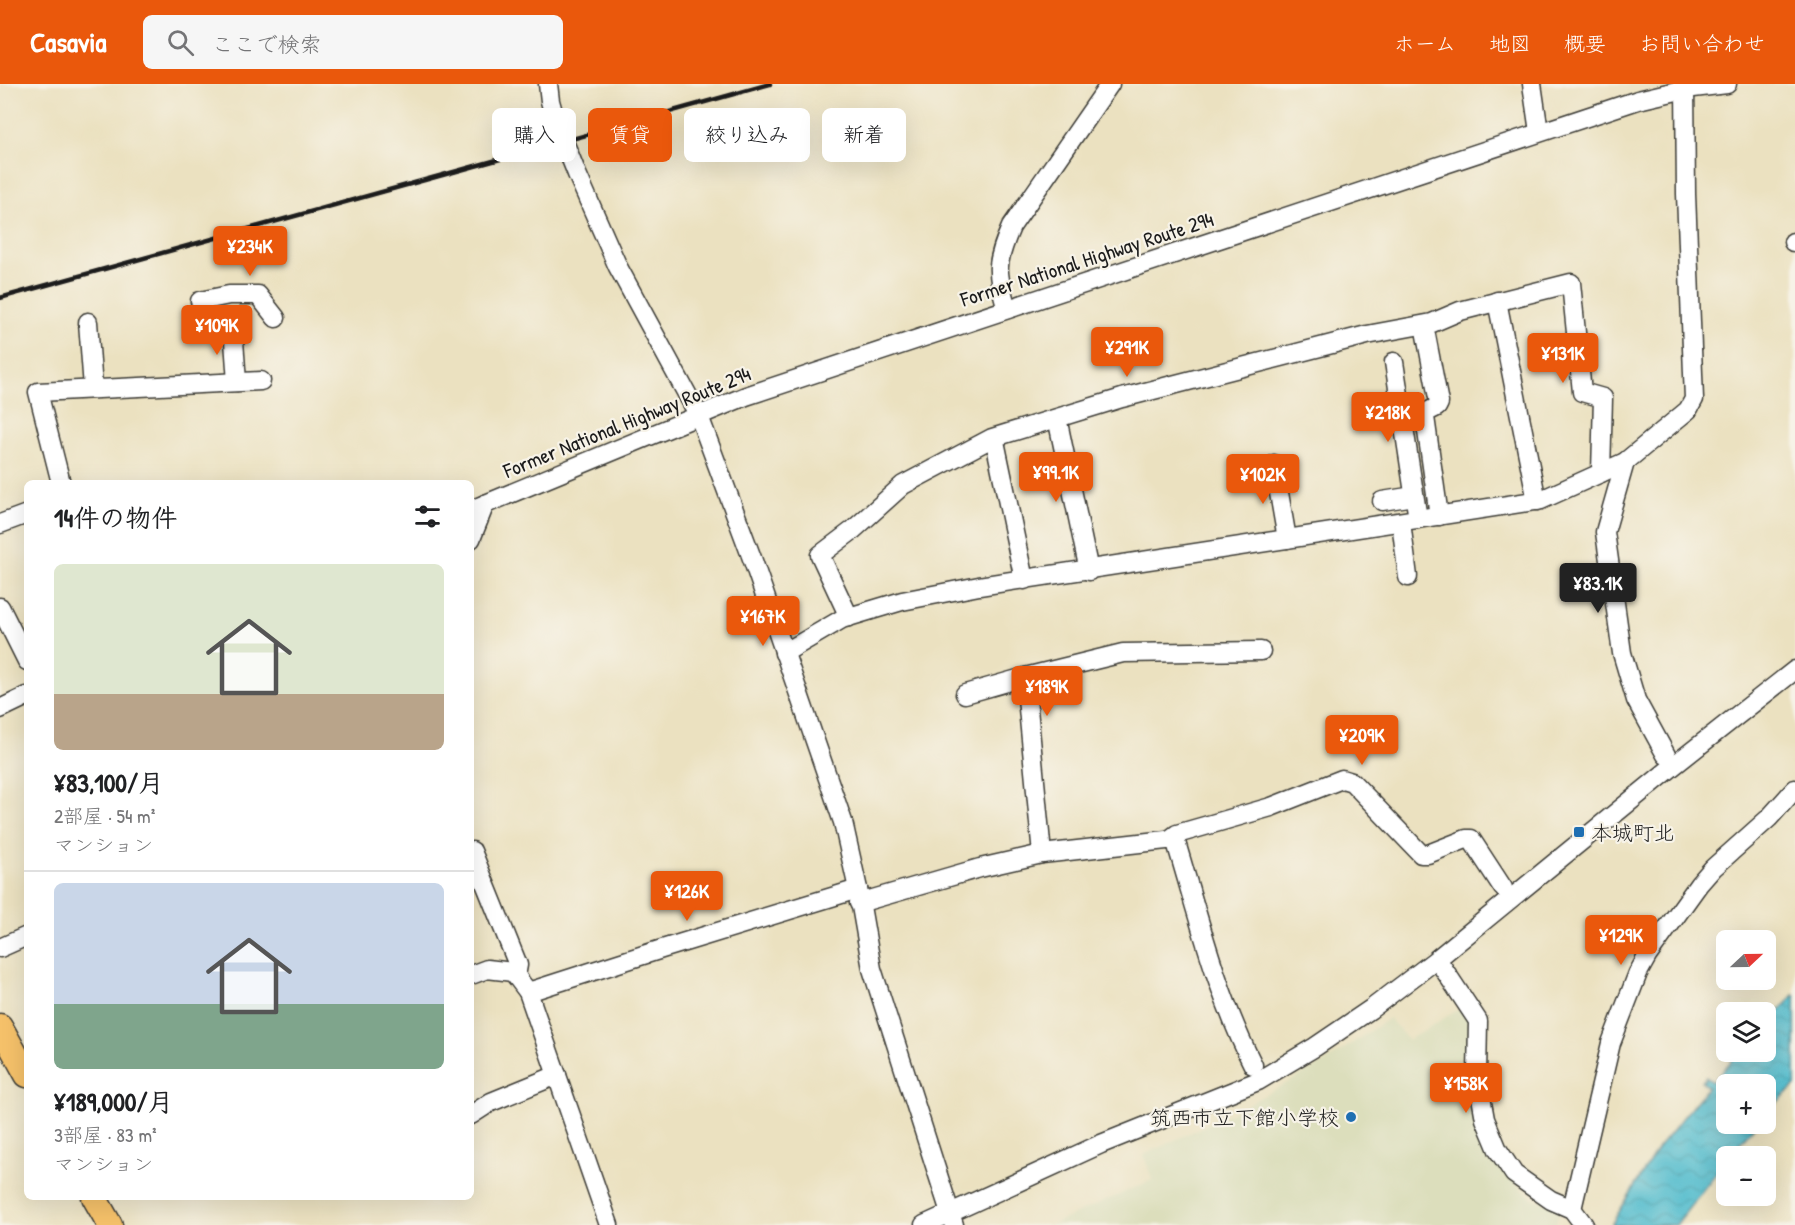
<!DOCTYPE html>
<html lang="ja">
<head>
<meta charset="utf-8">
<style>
  :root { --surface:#fff; --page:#f6f6f6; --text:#202124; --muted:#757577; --line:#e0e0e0; --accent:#ea580c }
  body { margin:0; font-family:"Patrick Hand","Klee One",sans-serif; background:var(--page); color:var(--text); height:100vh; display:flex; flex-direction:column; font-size:22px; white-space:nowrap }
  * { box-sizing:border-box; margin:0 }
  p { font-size:20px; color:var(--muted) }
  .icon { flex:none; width:33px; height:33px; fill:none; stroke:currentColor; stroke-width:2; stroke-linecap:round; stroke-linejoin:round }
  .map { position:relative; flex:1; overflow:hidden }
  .details { position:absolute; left:24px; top:396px; width:450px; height:720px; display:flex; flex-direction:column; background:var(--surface); border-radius:9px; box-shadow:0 6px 24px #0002 }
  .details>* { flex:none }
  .top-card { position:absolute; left:492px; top:24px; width:570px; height:54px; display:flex; gap:12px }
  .needle { width:39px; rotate:68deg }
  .buttons { position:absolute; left:1716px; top:846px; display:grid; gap:12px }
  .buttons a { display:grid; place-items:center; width:60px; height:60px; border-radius:9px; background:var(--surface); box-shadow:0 6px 24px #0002; font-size:30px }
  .price { position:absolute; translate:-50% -51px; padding:0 14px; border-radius:6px; background:var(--accent); color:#fff; font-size:20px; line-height:39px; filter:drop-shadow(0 2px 3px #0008) }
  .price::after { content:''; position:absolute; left:50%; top:36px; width:18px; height:14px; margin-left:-9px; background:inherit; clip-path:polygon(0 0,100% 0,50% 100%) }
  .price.selected { background:#222; color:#fff }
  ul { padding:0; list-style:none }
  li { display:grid; align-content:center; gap:12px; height:318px; padding:0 30px }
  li+li { border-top:2px solid var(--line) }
  li span { display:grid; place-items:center; height:186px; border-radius:9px; color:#555 }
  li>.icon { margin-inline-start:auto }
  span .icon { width:108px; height:108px; fill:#fffc; stroke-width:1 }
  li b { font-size:26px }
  h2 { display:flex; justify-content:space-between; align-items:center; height:72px; padding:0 30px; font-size:26px }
  .tag { padding:0 21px; border-radius:9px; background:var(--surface); box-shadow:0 6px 24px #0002; font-size:21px; line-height:54px }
  .tag.selected { background:var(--accent); color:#fff }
  header { display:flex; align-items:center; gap:36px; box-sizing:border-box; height:84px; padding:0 30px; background:var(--accent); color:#fff }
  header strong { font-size:28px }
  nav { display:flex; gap:33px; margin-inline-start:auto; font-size:21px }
  .search { width:420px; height:54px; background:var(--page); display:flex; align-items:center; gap:15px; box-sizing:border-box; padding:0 21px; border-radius:9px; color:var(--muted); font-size:22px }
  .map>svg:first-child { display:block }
  .built { fill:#dcdebc }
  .water { fill:url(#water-waves); stroke:#366c74; stroke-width:1.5 }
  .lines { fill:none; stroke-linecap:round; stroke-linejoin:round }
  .minor-casing { stroke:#3b3a35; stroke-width:21 }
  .major-casing { stroke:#3b3a35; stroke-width:27 }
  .minor { stroke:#fff; stroke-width:18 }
  .major { stroke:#f5c16b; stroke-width:24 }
  .rail { stroke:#1c1c1c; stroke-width:4.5 }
  .poi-dot { fill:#1f6fb2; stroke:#f7f3e8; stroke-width:2 }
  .labels { text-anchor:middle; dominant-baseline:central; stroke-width:4.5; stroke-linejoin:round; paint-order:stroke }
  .street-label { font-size:21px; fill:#1c1c1c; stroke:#f7f3e8 }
  .poi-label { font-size:21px; fill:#1c1c1c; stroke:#f7f3e8; text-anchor:start }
</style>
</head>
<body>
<header>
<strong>Casavia</strong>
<div class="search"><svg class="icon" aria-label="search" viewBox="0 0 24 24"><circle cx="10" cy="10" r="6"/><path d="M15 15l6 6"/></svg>ここで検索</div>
<nav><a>ホーム</a><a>地図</a><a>概要</a><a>お問い合わせ</a></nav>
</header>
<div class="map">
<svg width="1795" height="1141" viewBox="0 0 1795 1141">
  <defs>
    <pattern id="water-waves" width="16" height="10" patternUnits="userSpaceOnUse" patternTransform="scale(1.5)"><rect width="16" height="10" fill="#51bccd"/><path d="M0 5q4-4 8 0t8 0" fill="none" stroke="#46a1af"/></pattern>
  </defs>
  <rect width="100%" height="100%" fill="#f7f3e8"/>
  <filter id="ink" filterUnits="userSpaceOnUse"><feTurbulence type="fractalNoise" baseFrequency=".0167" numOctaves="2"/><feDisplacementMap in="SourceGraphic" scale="12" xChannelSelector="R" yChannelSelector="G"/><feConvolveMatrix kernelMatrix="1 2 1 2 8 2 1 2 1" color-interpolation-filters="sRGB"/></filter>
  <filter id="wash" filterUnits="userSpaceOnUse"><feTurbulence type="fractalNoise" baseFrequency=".008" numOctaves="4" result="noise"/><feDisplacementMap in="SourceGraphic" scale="24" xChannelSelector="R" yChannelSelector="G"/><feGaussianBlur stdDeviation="1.35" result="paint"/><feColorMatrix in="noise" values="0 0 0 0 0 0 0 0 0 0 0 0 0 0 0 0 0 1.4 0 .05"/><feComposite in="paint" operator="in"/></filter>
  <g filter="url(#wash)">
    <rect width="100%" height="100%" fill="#ebe1c0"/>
    <path class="built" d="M1464 922 1473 940 1472 996 1517 1101 1532 1114 1561 1124 1555 1141H1051L1152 1096 1144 1071 1237 1026 1322 980 1389 934 1408 956Z"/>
    <path class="water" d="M1795 910V1002L1766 1028V1000H1726V1040H1756L1729 1072H1726V1076L1676 1141H1611L1658 1064 1708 1003 1702 998 1706 993 1713 998 1739 968H1766V940Z"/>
  </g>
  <g filter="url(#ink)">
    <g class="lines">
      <defs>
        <g id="minor">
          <path d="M548 0 550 17 555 35 577 90 618 183 699 332 753 477 843 738 858 805 872 885 954 1141"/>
          <path d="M1532 0 1539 48"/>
          <path d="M1793 158H1795"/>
          <path d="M200 217 229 211H258L276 234"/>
          <path d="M1497 217 1537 417"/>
          <path d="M1007 225C996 187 995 180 1011 143L1110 0"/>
          <path d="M88 238 93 304"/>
          <path d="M1424 241 1439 319 1437 323 1427 328 1425 333 1439 432"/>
          <path d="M233 243 237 298"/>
          <path d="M1394 278 1418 435"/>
          <path d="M1059 343 1089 487"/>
          <path d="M996 362 1024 496"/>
          <path d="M1625 378 1605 448 1622 569 1636 616 1666 671"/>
          <path d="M1274 380 1287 455"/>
          <path d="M61 399 38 308 261 297"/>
          <path d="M1382 417 1414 412"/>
          <path d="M471 426 746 312 1638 16 1685 5 1727 0"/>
          <path d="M1401 438 1408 493"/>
          <path d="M0 440 27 430"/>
          <path d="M471 455 485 420"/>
          <path d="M0 523 27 577"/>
          <path d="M849 533 820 471 853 446 903 401 992 354 1122 314 1367 251 1432 239 1460 227 1571 199 1582 308 1603 314 1601 389"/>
          <path d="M784 569 842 535 902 517 979 502 1541 416 1625 378 1688 326 1694 315 1686 110 1685 0"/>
          <path d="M1025 593 1123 569 1261 567"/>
          <path d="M965 610 1025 593 1042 770"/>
          <path d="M0 625 27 612"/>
          <path d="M1169 756 1177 750 1271 723 1342 695 1352 698 1421 770H1428L1466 755H1471L1503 804"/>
          <path d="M472 767 518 881 516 892"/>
          <path d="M859 819 980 784 1042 770 1175 755C1198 831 1217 910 1253 981"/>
          <path d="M0 864 27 852"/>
          <path d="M1437 875 1478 937 1477 991 1485 1035 1498 1066 1514 1090 1551 1116 1572 1125 1584 1141"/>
          <path d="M471 891 487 885 513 888 528 908 609 1141"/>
          <path d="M528 908 662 865 858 805"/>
          <path d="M471 1031 491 1018 557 991"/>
          <path d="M1572 1125 1611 959 1638 889 1648 871 1699 800 1713 784 1769 734 1795 705"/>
          <path d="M924 1141 1101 1060 1258 997 1315 963 1371 925 1437 875 1672 683 1795 586"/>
        </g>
        <g id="major">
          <path d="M0 942 27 991"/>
          <path d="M94 1113 110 1141"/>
        </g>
      </defs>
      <use href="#minor" class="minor-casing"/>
      <use href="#major" class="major-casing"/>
      <use href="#minor" class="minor"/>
      <use href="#major" class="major"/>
      <path class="rail" d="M0 214 770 0"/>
    </g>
  </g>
  <g class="poi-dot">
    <rect x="1573" y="742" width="12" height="12" rx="3"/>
    <circle cx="1351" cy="1033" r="6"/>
  </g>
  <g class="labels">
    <g class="street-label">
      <text transform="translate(1087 175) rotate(-18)">Former National Highway Route 294</text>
      <text transform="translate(627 338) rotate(-22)">Former National Highway Route 294</text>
    </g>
    <g class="poi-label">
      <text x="1591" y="748">本城町北</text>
      <text x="1339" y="1033" text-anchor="end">筑西市立下館小学校</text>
    </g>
  </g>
</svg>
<div class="buttons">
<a><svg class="needle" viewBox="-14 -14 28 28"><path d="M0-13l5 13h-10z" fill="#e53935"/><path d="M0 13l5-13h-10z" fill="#757577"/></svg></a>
<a><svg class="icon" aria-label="layers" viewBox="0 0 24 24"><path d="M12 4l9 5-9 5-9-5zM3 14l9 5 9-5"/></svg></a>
<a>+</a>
<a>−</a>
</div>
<b class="price" style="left:250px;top:193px">¥234K</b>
<b class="price" style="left:217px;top:272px">¥109K</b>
<b class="price" style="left:1127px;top:294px">¥291K</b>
<b class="price" style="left:1563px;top:300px">¥131K</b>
<b class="price" style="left:1388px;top:359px">¥218K</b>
<b class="price" style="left:1056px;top:419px">¥99.1K</b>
<b class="price" style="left:1263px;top:421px">¥102K</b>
<b class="price selected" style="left:1598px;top:530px">¥83.1K</b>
<b class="price" style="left:763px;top:563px">¥167K</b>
<b class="price" style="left:1047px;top:633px">¥189K</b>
<b class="price" style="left:1362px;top:682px">¥209K</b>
<b class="price" style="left:687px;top:838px">¥126K</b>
<b class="price" style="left:1621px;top:882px">¥129K</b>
<b class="price" style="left:1466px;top:1030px">¥158K</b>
<div class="top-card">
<a class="tag">購入</a>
<a class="tag selected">賃貸</a>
<a class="tag">絞り込み</a>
<a class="tag">新着</a>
</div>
<section class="details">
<h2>14件の物件<svg class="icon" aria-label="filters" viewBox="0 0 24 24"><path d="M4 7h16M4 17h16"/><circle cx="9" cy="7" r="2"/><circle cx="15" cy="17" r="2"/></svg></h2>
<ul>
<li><span style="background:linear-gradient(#dfe7d0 70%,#b9a48a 0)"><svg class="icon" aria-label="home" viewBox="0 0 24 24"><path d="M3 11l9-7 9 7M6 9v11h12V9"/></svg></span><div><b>¥83,100/月</b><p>2部屋 · 54 m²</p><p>マンション</p></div></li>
<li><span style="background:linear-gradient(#c9d6e8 65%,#7fa58c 0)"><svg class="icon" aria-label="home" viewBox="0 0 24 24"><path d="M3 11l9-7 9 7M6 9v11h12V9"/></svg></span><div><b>¥189,000/月</b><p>3部屋 · 83 m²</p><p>マンション</p></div></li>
</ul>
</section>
</div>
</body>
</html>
